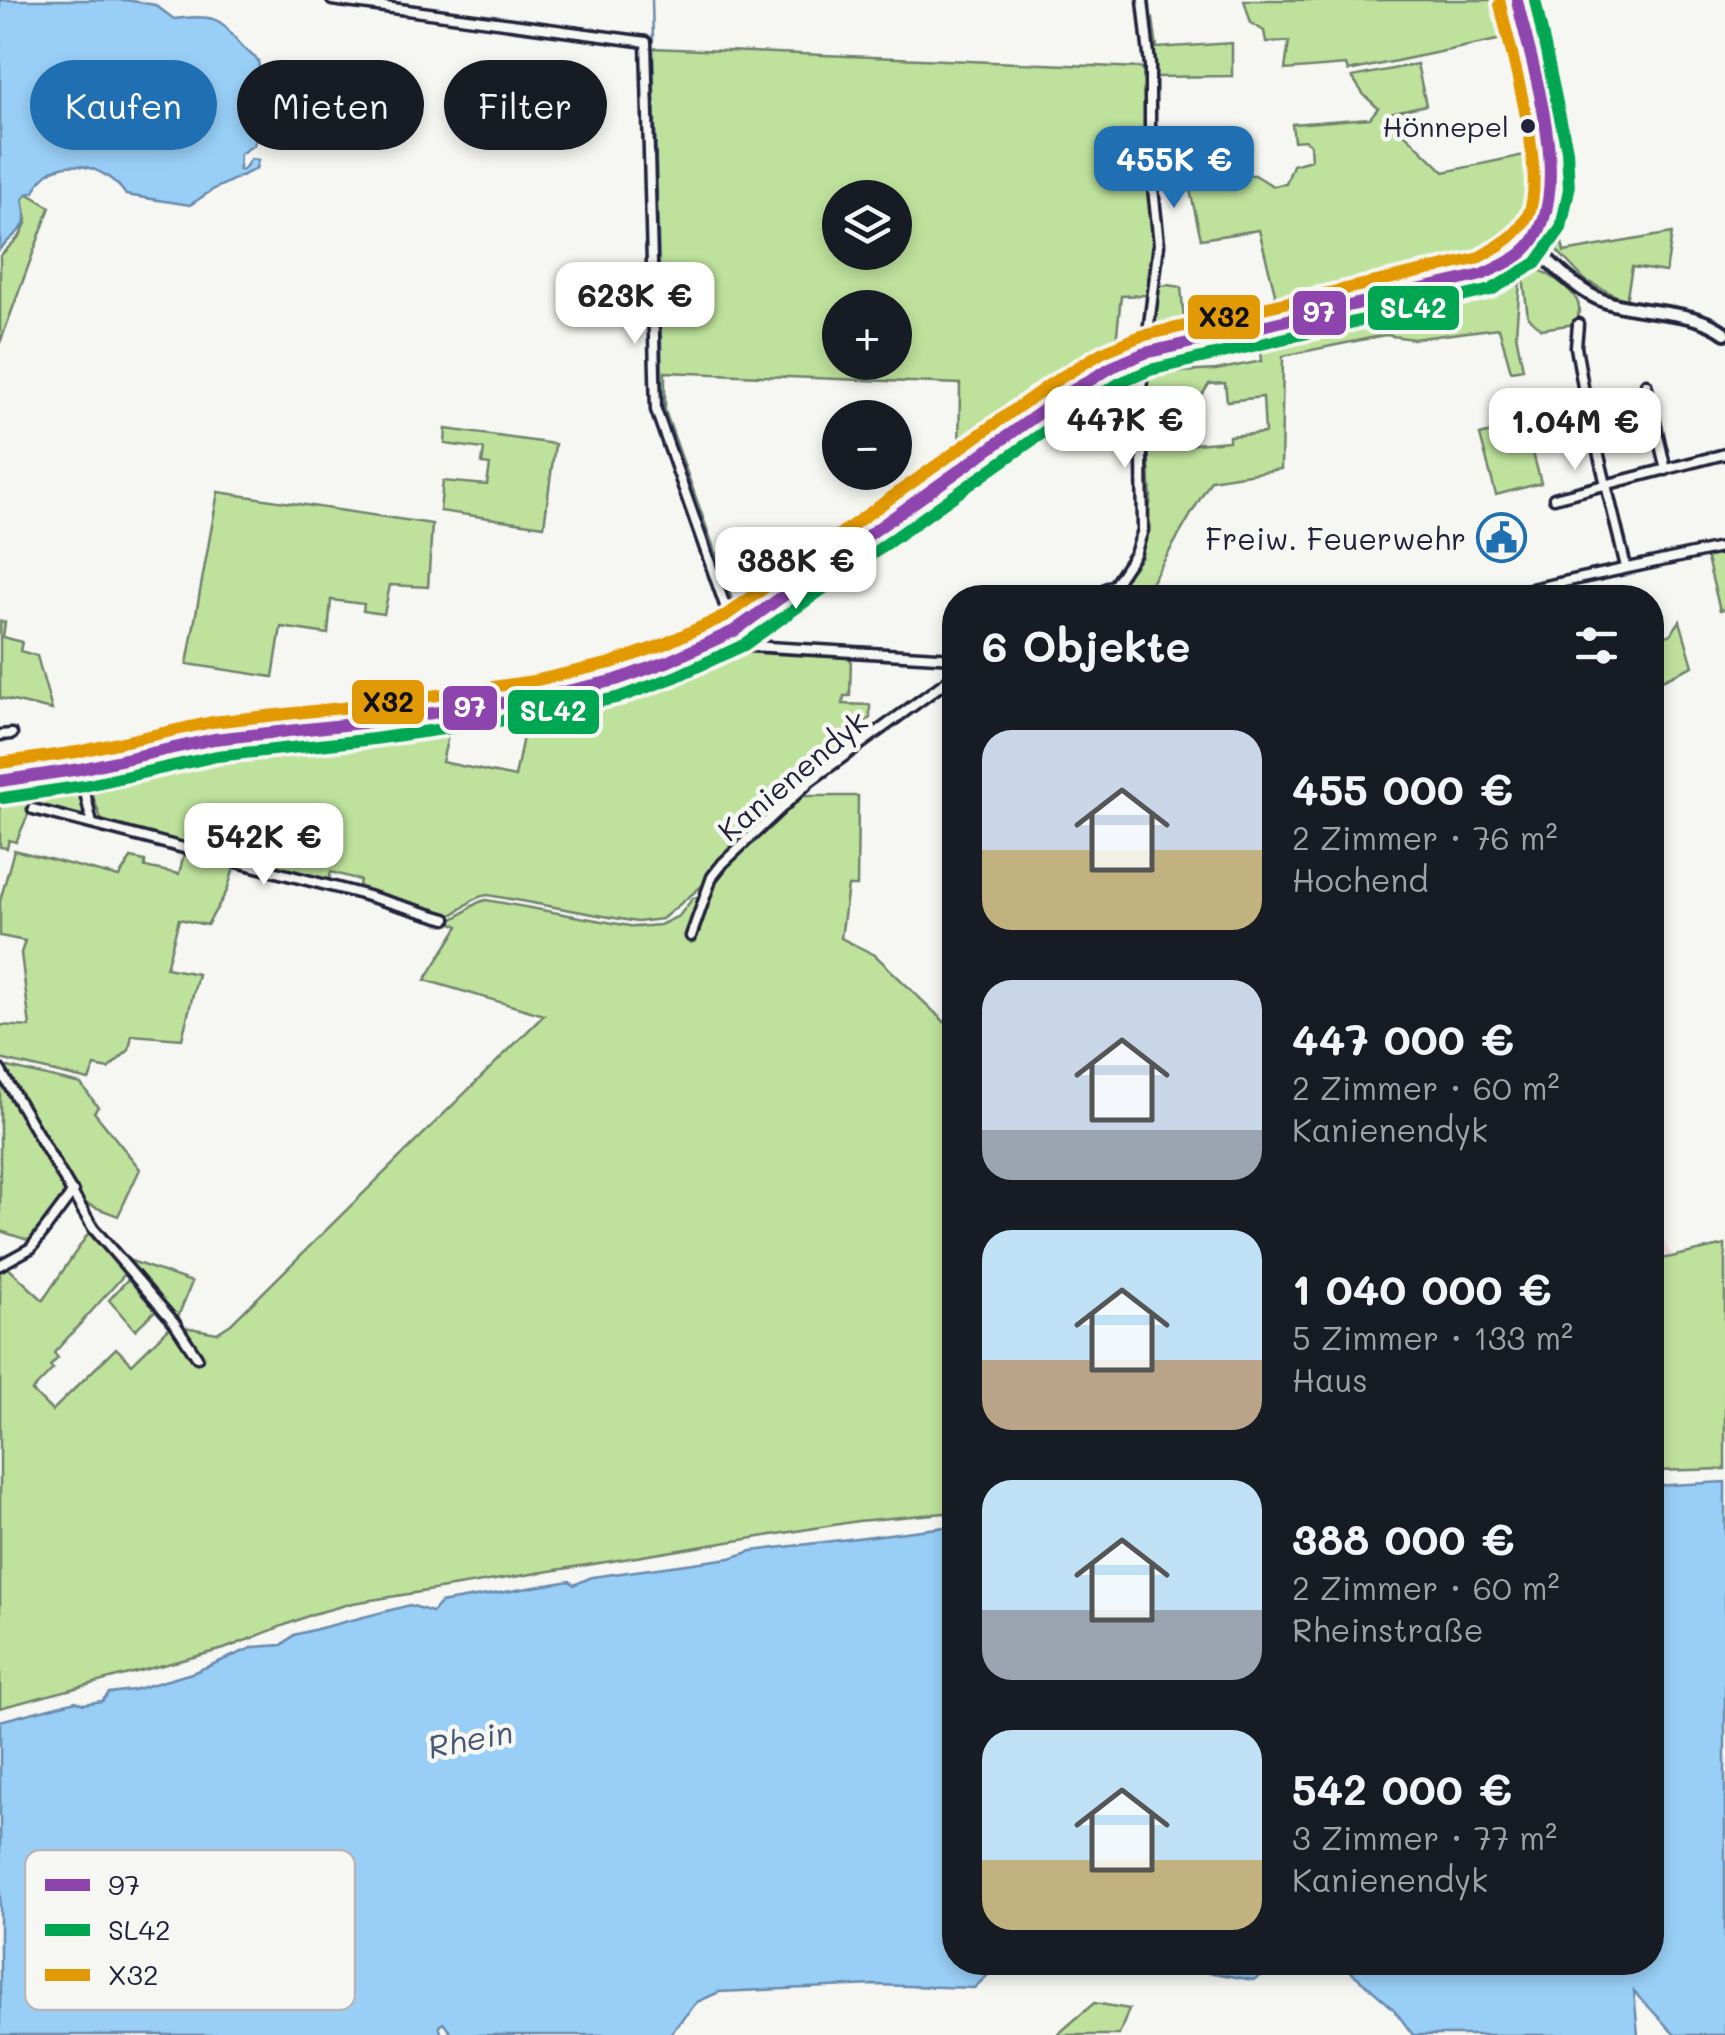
<!DOCTYPE html>
<html lang="de">
<head>
<meta charset="utf-8">
<style>
  :root { --surface:#171b24; --page:#20242c; --text:#f1f3f6; --muted:#9ea1a6; --accent:#1f6fb2 }
  body { margin:0; font-family:Mali,sans-serif; background:var(--page); color:var(--text); height:100vh; display:flex; flex-direction:column; font-size:38px; white-space:nowrap }
  * { box-sizing:border-box; margin:0 }
  p { font-size:32px; color:var(--muted) }
  .icon { flex:none; width:55px; height:55px; fill:none; stroke:currentColor; stroke-width:2; stroke-linecap:round; stroke-linejoin:round }
  .map { position:relative; flex:1; overflow:hidden }
  .panel { position:absolute; left:942px; top:585px; width:722px; height:1390px; display:flex; flex-direction:column; background:var(--surface); border-radius:40px; box-shadow:0 5px 15px #0003 }
  .panel>* { flex:none }
  .guide { position:absolute; left:30px; top:60px; width:762px; height:90px; display:flex; gap:20px }
  .controls { position:absolute; left:822px; top:180px; display:grid; gap:20px }
  .controls a { display:grid; place-items:center; width:90px; height:90px; border-radius:50%; background:var(--surface); box-shadow:0 5px 15px #0003; font-size:50px }
  .price { position:absolute; translate:-50% -85px; padding:0 22px; border-radius:20px; background:#fff; color:#222; font-size:32px; line-height:65px; filter:drop-shadow(0 2px 5px #0008) }
  .price::after { content:''; position:absolute; left:50%; top:60px; width:30px; height:22px; margin-left:-15px; background:inherit; clip-path:polygon(0 0,100% 0,50% 100%) }
  .price.on { background:var(--accent); color:#fff }
  ul { padding:0; list-style:none }
  li { display:flex; align-items:center; gap:30px; height:250px; padding:0 40px }
  li span { display:grid; place-items:center; flex:none; width:280px; height:200px; border-radius:30px; color:#555 }
  li>.icon { margin-inline-start:auto }
  span .icon { width:120px; height:120px; fill:#fffc; stroke-width:1 }
  li b { font-size:42px }
  h2 { display:flex; justify-content:space-between; align-items:center; height:120px; padding:0 40px; font-size:42px }
  .chip { padding:0 35px; border-radius:45px; background:var(--surface); box-shadow:0 5px 15px #0003; font-size:35px; line-height:90px }
  .chip.on { background:var(--accent); color:#fff }
  .map>svg:first-child { display:block }
  .built { fill:#f5e3dd }
  .green { fill:#bee29c; stroke:#70826c; stroke-width:2.5; fill-rule:evenodd }
  .water { fill:#99cff7; stroke:#698aac; stroke-width:2.5 }
  .lines { fill:none; stroke-linecap:round; stroke-linejoin:round }
  .stream { stroke:#698aac; stroke-width:2.5 }
  .minor-casing { stroke:#22223b; stroke-width:15 }
  .secondary-casing { stroke:#22223b; stroke-width:18 }
  .minor { stroke:#f6f6f2; stroke-width:8 }
  .secondary { stroke:#f6f6f2; stroke-width:10 }
  .bus-1-casing { stroke:#f6f6f2; stroke-width:20 }
  .bus-2-casing { stroke:#f6f6f2; stroke-width:20 }
  .bus-3-casing { stroke:#f6f6f2; stroke-width:20 }
  .bus-1 { stroke:#8e44ad; stroke-width:12 }
  .bus-2 { stroke:#00a651; stroke-width:12 }
  .bus-3 { stroke:#e29906; stroke-width:12 }
  .bus-dot { fill:#22223b; stroke:#f6f6f2; stroke-width:4 }
  .labels { text-anchor:middle; dominant-baseline:central; stroke-width:9; stroke-linejoin:round; paint-order:stroke }
  .bus-label { font-size:28px; fill:#22223b; stroke:#f6f6f2; text-anchor:end }
  .poi-label { font-size:30px; fill:#22223b; stroke:#f6f6f2; text-anchor:end }
  .street-label { font-size:30px; fill:#22223b; stroke:#f6f6f2 }
  .water-label { font-size:32px; font-style:italic; fill:#465673; stroke:#f6f6f2 }
  .key { fill:#f6f6f2; stroke:#b6b6bb; stroke-width:2.5 }
  .key-label { font-size:28px; fill:#22223b }
  .line-badge { stroke:#f6f6f2; stroke-width:4 }
  .badge-label { font-size:28px; text-anchor:middle; font-weight:bold; fill:#fff }
  .pale-badge-label { font-size:28px; text-anchor:middle; font-weight:bold; fill:#111 }
</style>
</head>
<body>
<div class="map">
<svg width="1725" height="2035" viewBox="0 0 1725 2035">
  <rect width="100%" height="100%" fill="#f6f6f2"/>
  <filter id="ink" filterUnits="userSpaceOnUse"><feTurbulence type="fractalNoise" baseFrequency=".01" numOctaves="2"/><feDisplacementMap in="SourceGraphic" scale="20" xChannelSelector="R" yChannelSelector="G"/><feConvolveMatrix kernelMatrix="1 2 1 2 8 2 1 2 1" color-interpolation-filters="sRGB"/></filter>
  <g filter="url(#ink)">
    <path class="built" d="M1653 1224 1674 1258 1653 1261Z"/>
    <g class="green">
      <path d="M1244 0H1510L1517 36 1348 71 1346 65 1285 70 1289 41 1266 42 1264 31 1251 23Z"/>
      <path d="M1153 19 1157 48 1232 43V76L1154 77 1149 22Z"/>
      <path d="M651 48 1142 68 1145 72 1154 245 1147 295 1121 296 1115 352 1141 343 1138 350 1102 366 1073 383 809 575 751 613H743L730 605 662 411ZM840 198H895V252H840ZM840 308H895V362H840ZM665 372 960 384 959 461 750 609H741L732 599 665 411Z"/>
      <path d="M1417 64 1426 105 1385 114 1444 172 1529 154 1539 189 1536 202 1521 234 1501 252 1472 265 1280 313 1259 230 1201 239 1186 172 1255 175 1273 186 1286 184 1293 165 1311 160 1310 144 1305 140 1294 141 1292 124 1370 118 1378 108 1364 95 1352 77Z"/>
      <path d="M27 193 50 207 0 343V256L20 236 27 221 23 199Z"/>
      <path d="M1567 193 1572 194 1560 233 1564 252 1672 233 1666 272 1632 267 1626 301 1585 280 1549 242 1562 214Z"/>
      <path d="M1525 266C1541 267 1577 290 1579 307 1580 312 1577 319 1575 324L1541 329 1528 317 1523 277Z"/>
      <path d="M1515 279 1520 280 1516 334 1523 369 1511 371 1499 328 1413 339 1385 335 1283 356 1281 469 1211 480 1143 597 1118 588 1142 557 1151 498 1148 448 1229 441V436L1265 433 1263 397 1227 401 1225 383 1209 384 1202 395 1148 399 1147 374 1216 370 1262 361 1260 341 1488 292Z"/>
      <path d="M1167 285 1181 287 1185 332 1152 339 1157 287Z"/>
      <path d="M1128 363 1135 364 1137 370 1099 389 748 643 743 640 742 634 1060 402Z"/>
      <path d="M1525 423 1541 483 1496 495 1480 435Z"/>
      <path d="M446 429 555 444 544 526 440 511 443 481 487 485 490 465 482 464 484 449 445 444Z"/>
      <path d="M218 492 432 524 428 587 390 585 384 614 363 611 364 604 331 600 328 634 281 627 273 677 187 664Z"/>
      <path d="M1725 552V609L1720 610 1706 555Z"/>
      <path d="M0 621 5 622 3 637 22 642 20 651 37 656 52 710 0 698Z"/>
      <path d="M1680 621 1693 666 1653 684V641L1671 634Z"/>
      <path d="M734 651 851 656 850 696H844L843 704 870 705V718L836 744 841 752 792 791 743 840 709 880 662 919 637 922 488 895C470 896 462 913 446 917L358 891 360 880 331 872 328 883 115 828 101 819 89 785 96 770 204 746 480 711 483 717 451 723 442 762 515 777 528 711 494 716 498 708 528 703 529 710 636 687Z"/>
      <path d="M70 775 78 780 85 811 79 819 32 806 16 842 9 840 7 848 0 847V786Z"/>
      <path d="M797 796H858L857 886H848L841 938 875 955 955 1032V1512L858 1521 353 1603 313 1614 224 1649 0 1708V1267L5 1265 43 1300 90 1231 125 1270 123 1276 54 1353 58 1358 50 1366 53 1369 32 1391 52 1411 116 1348 132 1364 172 1325 180 1323 184 1327 217 1333 231 1324 544 1015 425 980 459 926 447 921C463 918 471 902 486 900L635 927 660 925 679 916 693 898 702 896 725 865Z"/>
      <path d="M14 850 119 877 131 858 145 861V867L179 874 185 850 235 864 227 891 207 925 179 919 166 968 198 974 182 1039 132 1035 129 1050 108 1069 95 1066 89 1080 0 1059V1025L30 1027 21 953 25 941 0 936V901Z"/>
      <path d="M8 1067 81 1084 98 1107 94 1112 140 1169 118 1216 84 1203 4 1070Z"/>
      <path d="M0 1080 67 1193 31 1241 0 1231Z"/>
      <path d="M1725 1245V1469L1653 1471V1261Z"/>
      <path d="M128 1260 192 1282 177 1319Z"/>
      <path d="M131 1276 158 1308 135 1330 109 1300Z"/>
      <path d="M1094 2003 1129 2009 1119 2035H1057Z"/>
    </g>
    <g class="water">
      <path d="M0 0H126L155 5 174 19C236 11 218 31 258 60L261 83 254 97 262 116 254 145 240 154 239 170H243L251 159 258 160 256 169 214 189 190 205 126 195C105 163 52 150 34 192L27 194 23 200C30 232 20 227 0 249Z"/>
      <path d="M1725 1482V2035H1675L1634 1991 1638 2035H1413L1393 2008 1341 1963 1652 1962 1653 1486Z"/>
      <path d="M954 1526 955 1962 1001 1963 974 1988 874 1985 719 1992 697 2002 669 2035H453L443 2023 439 2026 442 2035H0V1721L76 1701 83 1704 102 1701 109 1693 133 1690 192 1673 254 1647 282 1645 294 1635 410 1605 432 1612 440 1603 570 1581 574 1585 592 1577 730 1558 752 1551Z"/>
      <path d="M1156 1963H1282L1253 1980Z"/>
    </g>
    <g class="lines">
      <g class="stream">
        <path d="M652 0 653 40"/>
        <path d="M653 49 663 410 730 599"/>
      </g>
      <defs>
        <g id="minor">
          <path d="M332 0 646 42 656 410 734 631 742 643 749 646 955 658"/>
          <path d="M1578 324 1576 347 1585 398"/>
          <path d="M1646 384 1666 470"/>
          <path d="M1524 413 1585 398 1626 567"/>
          <path d="M1554 498 1725 454"/>
          <path d="M1107 588 1128 598"/>
          <path d="M1089 598 1115 584 1135 554 1143 530 1141 389 1159 244 1150 160V65L1143 0"/>
          <path d="M1490 598 1725 547"/>
          <path d="M0 735 12 734"/>
          <path d="M80 769 92 824"/>
          <path d="M33 809 361 894 446 919"/>
          <path d="M691 936 712 877 723 863 810 781 955 675"/>
          <path d="M0 1070 93 1228 174 1322 197 1357"/>
          <path d="M0 1265 31 1248 73 1192"/>
        </g>
        <g id="secondary">
          <path d="M1530 243C1552 263 1576 291 1604 301 1643 315 1691 308 1725 333"/>
          <path d="M0 781 80 769 214 739 371 722 536 698 616 680 669 661 734 631 1062 397 1112 367 1145 353 1482 275 1523 252 1545 221 1552 187 1550 154 1517 0"/>
        </g>
      </defs>
      <use href="#minor" class="minor-casing"/>
      <use href="#secondary" class="secondary-casing"/>
      <use href="#minor" class="minor"/>
      <use href="#secondary" class="secondary"/>
      <defs>
        <path id="bus-1" d="M0 781 80 769 214 739 371 722 536 698 616 680 669 661 734 631 1062 397 1112 367 1145 353 1482 275C1495 268 1512 262 1523 252 1580 202 1531 65 1517 0"/>
        <path id="bus-2" d="M3 798 84 786 217 756 374 739 539 715 620 697 675 677 744 645 1072 412 1120 383 1150 370 1491 290 1536 263 1561 228 1569 189 1567 150 1535 0"/>
        <path id="bus-3" d="M0 763 77 752 212 722 369 705 533 681 611 663 662 645 725 616 1052 383 1103 352 1141 336 1476 259C1496 247 1517 238 1528 215 1548 174 1510 51 1500 4"/>
      </defs>
      <use href="#bus-1" class="bus-1-casing"/>
      <use href="#bus-2" class="bus-2-casing"/>
      <use href="#bus-3" class="bus-3-casing"/>
      <use href="#bus-1" class="bus-1"/>
      <use href="#bus-2" class="bus-2"/>
      <use href="#bus-3" class="bus-3"/>
    </g>
  </g>
  <defs>
    <symbol id="civic-ring" viewBox="-11 -11 22 22"><circle r="9.5" fill="#f6f6f2" stroke="#1f6fb2" stroke-width="1.5"/><path d="M-.6-6.5H3V-4.5H.6V-3L4-1V1h2V6H-6V1h2V-1L-.6-3ZM-1.2 2.5V6h2.4V2.5Z" fill="#1f6fb2"/></symbol>
  </defs>
  <g fill-rule="evenodd">
    <use href="#civic-ring" x="1474" y="510" width="55" height="55"/>
  </g>
  <circle class="bus-dot" cx="1528" cy="126" r="9"/>
  <g class="labels">
    <g class="bus-label">
      <text x="1509" y="126">Hönnepel</text>
    </g>
    <g class="poi-label">
      <text x="1466" y="538">Freiw. Feuerwehr</text>
    </g>
    <g class="street-label">
      <text transform="translate(792 775) rotate(-40)">Kanienendyk</text>
    </g>
    <g class="water-label">
      <text transform="translate(470 1738) rotate(-11)">Rhein</text>
    </g>
  </g>
  <rect x="25" y="1850" width="330" height="160" rx="15" class="key"/>
  <rect x="45" y="1879" width="45" height="12" fill="#8e44ad"/>
  <rect x="45" y="1924" width="45" height="12" fill="#00a651"/>
  <rect x="45" y="1969" width="45" height="12" fill="#e29906"/>
  <g class="key-label">
    <text x="108" y="1895">97</text>
    <text x="108" y="1940">SL42</text>
    <text x="108" y="1985">X32</text>
  </g>
  <g class="line-badge">
    <rect x="1366" y="284" width="95" height="48" rx="10" fill="#00a651"/>
    <rect x="1291" y="289" width="57" height="48" rx="10" fill="#8e44ad"/>
    <rect x="1186" y="293" width="76" height="48" rx="10" fill="#e29906"/>
    <rect x="350" y="678" width="76" height="48" rx="10" fill="#e29906"/>
    <rect x="441" y="684" width="58" height="48" rx="10" fill="#8e44ad"/>
    <rect x="506" y="688" width="95" height="48" rx="10" fill="#00a651"/>
  </g>
  <g class="badge-label">
    <text x="1413" y="318">SL42</text>
    <text x="1319" y="322">97</text>
    <text x="470" y="717">97</text>
    <text x="553" y="721">SL42</text>
  </g>
  <g class="pale-badge-label">
    <text x="1224" y="327">X32</text>
    <text x="388" y="712">X32</text>
  </g>
</svg>
<div class="controls">
<a><svg class="icon" aria-label="layers" viewBox="0 0 24 24"><path d="M12 4l9 5-9 5-9-5zM3 14l9 5 9-5"/></svg></a>
<a>+</a>
<a>−</a>
</div>
<b class="price on" style="left:1174px;top:211px">455K €</b>
<b class="price" style="left:635px;top:347px">623K €</b>
<b class="price" style="left:1125px;top:471px">447K €</b>
<b class="price" style="left:1575px;top:473px">1.04M €</b>
<b class="price" style="left:796px;top:612px">388K €</b>
<b class="price" style="left:264px;top:888px">542K €</b>
<div class="guide">
<a class="chip on">Kaufen</a>
<a class="chip">Mieten</a>
<a class="chip">Filter</a>
</div>
<section class="panel">
<h2>6 Objekte<svg class="icon" aria-label="filters" viewBox="0 0 24 24"><path d="M4 7h16M4 17h16"/><circle cx="9" cy="7" r="2"/><circle cx="15" cy="17" r="2"/></svg></h2>
<ul>
<li><span style="background:linear-gradient(#c9d6e8 60%,#c2b280 0)"><svg class="icon" aria-label="home" viewBox="0 0 24 24"><path d="M3 11l9-7 9 7M6 9v11h12V9"/></svg></span><div><b>455 000 €</b><p>2 Zimmer · 76 m²</p><p>Hochend</p></div></li>
<li><span style="background:linear-gradient(#c9d6e8 75%,#9aa5b1 0)"><svg class="icon" aria-label="home" viewBox="0 0 24 24"><path d="M3 11l9-7 9 7M6 9v11h12V9"/></svg></span><div><b>447 000 €</b><p>2 Zimmer · 60 m²</p><p>Kanienendyk</p></div></li>
<li><span style="background:linear-gradient(#bfe0f5 65%,#b9a48a 0)"><svg class="icon" aria-label="home" viewBox="0 0 24 24"><path d="M3 11l9-7 9 7M6 9v11h12V9"/></svg></span><div><b>1 040 000 €</b><p>5 Zimmer · 133 m²</p><p>Haus</p></div></li>
<li><span style="background:linear-gradient(#bfe0f5 65%,#9aa5b1 0)"><svg class="icon" aria-label="home" viewBox="0 0 24 24"><path d="M3 11l9-7 9 7M6 9v11h12V9"/></svg></span><div><b>388 000 €</b><p>2 Zimmer · 60 m²</p><p>Rheinstraße</p></div></li>
<li><span style="background:linear-gradient(#bfe0f5 65%,#c2b280 0)"><svg class="icon" aria-label="home" viewBox="0 0 24 24"><path d="M3 11l9-7 9 7M6 9v11h12V9"/></svg></span><div><b>542 000 €</b><p>3 Zimmer · 77 m²</p><p>Kanienendyk</p></div></li>
</ul>
</section>
</div>
</body>
</html>
